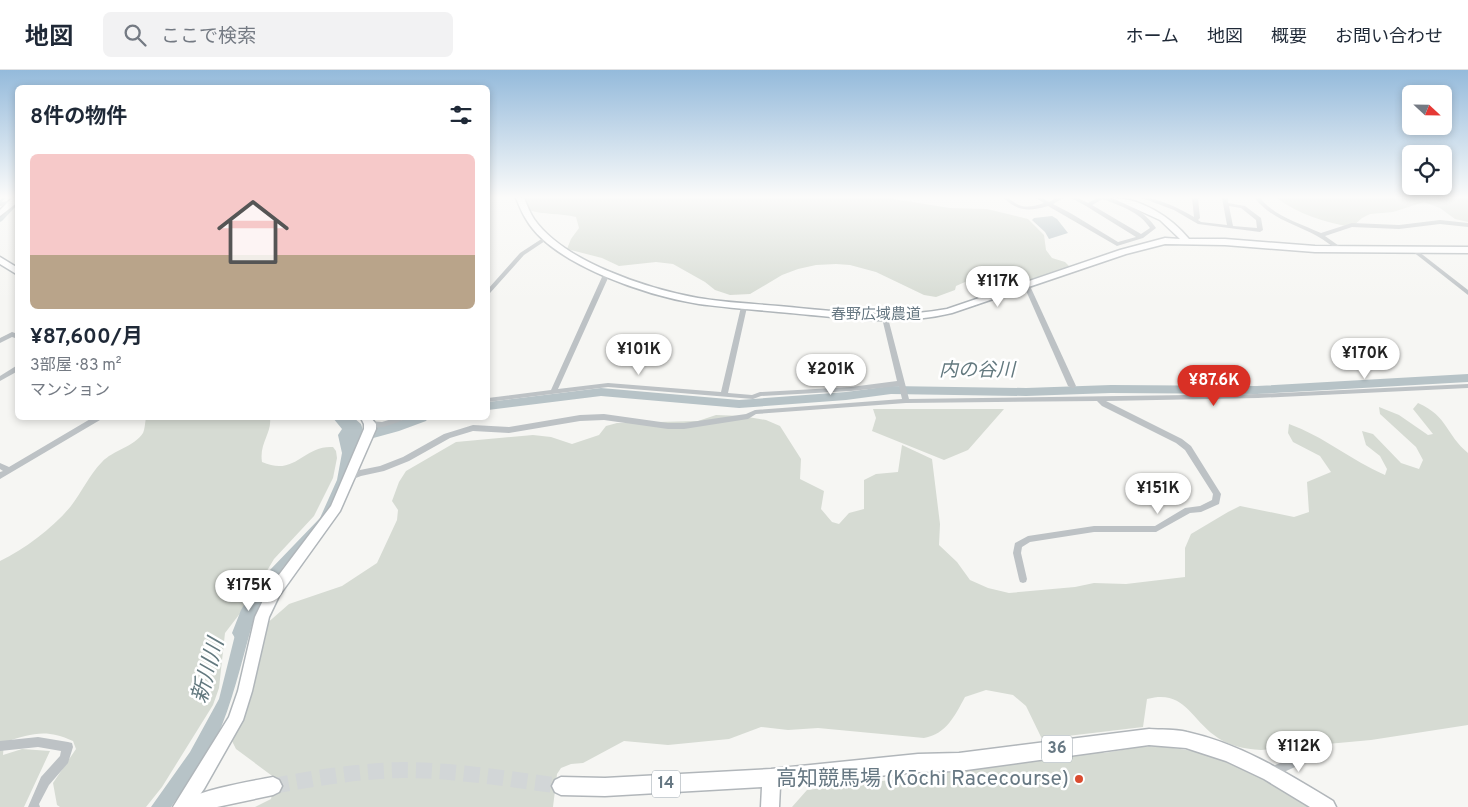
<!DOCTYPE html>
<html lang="ja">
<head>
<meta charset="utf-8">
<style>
  :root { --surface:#fff; --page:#f2f2f3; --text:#1f2937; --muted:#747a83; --line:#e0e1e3; --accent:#d93025 }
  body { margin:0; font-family:Overpass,"Noto Sans JP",sans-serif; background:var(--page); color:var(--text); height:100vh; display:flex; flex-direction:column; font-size:19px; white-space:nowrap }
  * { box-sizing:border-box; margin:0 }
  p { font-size:16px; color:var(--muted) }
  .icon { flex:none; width:28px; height:28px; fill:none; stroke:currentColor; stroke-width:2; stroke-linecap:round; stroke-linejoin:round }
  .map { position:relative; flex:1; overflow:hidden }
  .details { position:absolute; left:15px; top:15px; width:475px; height:335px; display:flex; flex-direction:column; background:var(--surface); border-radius:8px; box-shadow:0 2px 8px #0003 }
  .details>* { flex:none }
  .needle { width:32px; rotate:112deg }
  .buttons { position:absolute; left:1402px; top:15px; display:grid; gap:10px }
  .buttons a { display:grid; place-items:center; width:50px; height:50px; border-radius:8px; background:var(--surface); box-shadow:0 2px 8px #0003; font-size:25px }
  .price { position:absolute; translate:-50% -42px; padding:0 11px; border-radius:18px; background:#fff; color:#222; font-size:16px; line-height:32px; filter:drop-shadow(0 1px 2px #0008) }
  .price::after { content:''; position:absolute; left:50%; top:30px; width:15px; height:11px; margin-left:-8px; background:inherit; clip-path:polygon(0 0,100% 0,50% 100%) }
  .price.current { background:var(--accent); color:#fff }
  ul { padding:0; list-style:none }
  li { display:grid; align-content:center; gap:10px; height:265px; padding:0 15px }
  li span { display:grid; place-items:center; height:155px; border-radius:8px; color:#555 }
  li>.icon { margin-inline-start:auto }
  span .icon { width:90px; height:90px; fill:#fffc; stroke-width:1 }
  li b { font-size:21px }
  h2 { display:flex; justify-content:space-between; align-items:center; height:60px; padding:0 15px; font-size:21px }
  header { display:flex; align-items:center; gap:30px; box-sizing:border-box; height:70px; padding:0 25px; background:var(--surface); border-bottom:1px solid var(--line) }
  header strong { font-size:24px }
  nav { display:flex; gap:28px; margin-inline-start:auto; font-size:18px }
  .search { width:350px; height:45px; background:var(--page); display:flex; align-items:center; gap:12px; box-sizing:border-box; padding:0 18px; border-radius:8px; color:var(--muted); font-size:19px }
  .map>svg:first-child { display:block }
  .green { fill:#d6dbd3 }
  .water { fill:#b7c3c7 }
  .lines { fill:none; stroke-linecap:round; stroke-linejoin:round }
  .stream { stroke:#b7c3c7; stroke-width:2 }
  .canal { fill:#b7c3c7; fill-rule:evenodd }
  .river { fill:#b7c3c7; fill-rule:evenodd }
  .primary-tunnel { stroke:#d2d6d7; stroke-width:16; stroke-dasharray:16 8; stroke-linecap:butt }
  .secondary-casing { stroke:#b0b6ba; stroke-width:3 }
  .primary-casing { stroke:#b1b6ba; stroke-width:3 }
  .street { fill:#bdc2c5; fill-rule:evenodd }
  .secondary { fill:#fff; fill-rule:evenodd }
  .primary { fill:#fff; fill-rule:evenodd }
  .poi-dot { fill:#da4c30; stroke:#fff; stroke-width:2 }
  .labels { text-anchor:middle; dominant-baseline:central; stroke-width:5; stroke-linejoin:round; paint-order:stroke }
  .far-street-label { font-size:15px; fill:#677883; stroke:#fff }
  .shield { fill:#fff; stroke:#95a0a8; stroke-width:1 }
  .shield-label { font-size:16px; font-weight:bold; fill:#677883 }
  .water-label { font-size:19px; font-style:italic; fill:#63797f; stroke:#fff }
  .near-poi-label { font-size:21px; fill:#677883; stroke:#fff; text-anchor:end }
  .near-water-label { font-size:22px; font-style:italic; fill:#63797f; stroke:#fff }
</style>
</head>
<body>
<header>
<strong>地図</strong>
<div class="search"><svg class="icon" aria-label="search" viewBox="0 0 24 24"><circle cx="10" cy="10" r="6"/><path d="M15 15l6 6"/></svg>ここで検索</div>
<nav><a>ホーム</a><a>地図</a><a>概要</a><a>お問い合わせ</a></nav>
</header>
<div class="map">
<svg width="1468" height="737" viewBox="0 0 1468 737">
  <rect width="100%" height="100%" fill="#f6f6f3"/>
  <g class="green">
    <path d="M524 128H887L950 138 987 139 1028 149 1044 165 1046 180 1052 188 1065 192 1069 196 1061 203 988 226 965 212 956 216 955 220 936 227 924 225 876 202 850 195 836 194 816 195 798 199 782 205 750 224 730 225 715 220 705 212 673 194 656 192 619 196 602 188 567 179 571 169 579 158 576 147C560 143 544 145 528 140Z"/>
    <path d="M1277 128H1468V152L1455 149 1440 138 1424 132 1393 142 1370 144 1362 148 1352 157C1326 153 1298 144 1277 128Z"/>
    <path d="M1418 333C1448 346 1446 365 1468 383V655L1371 670 1261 680C1245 679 1227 676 1214 665 1190 647 1183 619 1147 629L1143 657 1042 669 1026 636 1013 625 986 620 965 627C955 645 947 664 924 668L818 658 788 660 761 657 729 669 668 675 624 671 583 693 571 694 561 698 557 704 553 737H255L271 729 275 708 236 679 230 667 265 555 289 534 342 516 377 493 397 450 398 440 392 431 399 412 406 401 456 372 533 365 551 367 572 374 599 365 606 356 617 353 698 351 716 345 742 346 766 350 780 356 801 389 800 409 824 421 821 439 832 452 839 454 849 443 864 439V410L876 404 898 402 902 375 932 389 940 454 939 475 957 492 970 510 988 518 1009 523 1075 517 1094 513 1126 514 1185 507V478L1191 464 1228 442 1240 436 1294 447 1309 442 1307 412 1331 402 1320 386 1293 372 1288 363 1289 354C1323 366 1351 390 1385 405L1387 399 1380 386 1366 375 1362 361 1373 364 1401 393 1419 399 1423 390 1416 377 1380 344 1379 337 1399 345 1428 365 1433 364 1413 339Z"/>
    <path d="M873 339H1004L968 380 944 390 872 361 876 348Z"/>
    <path d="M146 348H270C272 363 259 373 262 392 296 407 303 375 333 377L336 381 337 388 333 408 314 446 274 489 248 533 225 563 219 618 213 635 162 717 146 737H60L57 735 53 713 76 679 73 671C45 658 32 664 4 672L3 685 22 679 50 681 24 737H0V491C25 479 53 458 71 436 82 422 89 405 102 392 113 380 134 377 143 363 145 359 145 352 146 348Z"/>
    <path d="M1161 676C1177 679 1192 680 1207 684 1245 696 1277 716 1310 737H792L807 720 957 702 1102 681 1104 683 1140 677Z"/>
  </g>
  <g class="water">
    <path d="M1052 146 1057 149 1068 163 1049 169 1045 162 1032 150 1034 148Z"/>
    <path d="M333 348H354L361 354 363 360 325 449 284 496 266 521 260 537 244 538 269 501 320 448 337 410 342 383 338 365 342 359Z"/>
    <path d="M240 545H255C244 581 236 620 222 655 210 684 189 711 171 737H151L190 682 219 629Z"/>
  </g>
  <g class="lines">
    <path class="stream" d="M0 132 4 128"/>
    <path class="canal" d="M14 131H18V134L2 151 0 152V147Z"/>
    <g class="river">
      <path d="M1468 304V312L1257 324 1111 323 1026 326 891 324 846 330 739 338 601 326 488 340V332L601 318 739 330 846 322 891 316 1026 318 1111 315 1257 316Z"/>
      <path d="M409 348H428L426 351 399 361 355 373 350 371 348 368 350 365Z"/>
      <path d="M261 514 267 516 269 521 255 547 247 568 241 570 235 568 232 563 241 540 255 516Z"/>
    </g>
    <path class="primary-tunnel" d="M273 716C315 708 358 701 402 700 455 700 508 709 561 716"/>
    <defs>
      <g id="secondary">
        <path d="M12 128H18V132L0 146V140Z"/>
        <path d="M516 128H524C527 135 530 143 534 149 564 192 648 219 698 228 728 233 759 234 789 237 842 242 894 249 947 239L1120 180 1165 168 1180 169 1160 150 1112 128C1141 128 1171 147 1189 169H1225L1315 176 1468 177V183L1315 182 1225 175 1165 174 1126 184 952 243C899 256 844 248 790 243 760 240 729 238 699 234 649 226 552 195 526 149 522 143 519 135 516 128Z"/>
        <path d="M0 187 18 198V205L0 194Z"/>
        <path d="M361 348H371L376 354V359L340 441 279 526 269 547 252 621 243 650 204 719 191 737H173L229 647 238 621 255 547 269 518 331 436 364 359V354Z"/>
      </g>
      <g id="primary">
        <path d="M1149 659C1161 660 1175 659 1187 662 1241 674 1287 703 1333 731L1336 737H1310L1264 709 1226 691 1186 678 1149 675 959 701 918 702 780 716 779 737H761L762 717 605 726 561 725 555 722 552 716 555 710 561 707 605 708 771 699 918 684 959 683Z"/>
        <path d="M273 707 279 710 282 716 279 722 273 725 217 737H178L181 731C210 718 242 713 273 707Z"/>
      </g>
    </defs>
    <use href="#secondary" class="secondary-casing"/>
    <use href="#primary" class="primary-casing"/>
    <g class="street">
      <path d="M1004 128C1011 128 1012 132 1019 135 1026 138 1036 136 1044 133L1036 128H1042L1049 132 1056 128H1063L1053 134 1072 144 1118 172 1136 167 1086 136 1071 128H1078L1088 133C1091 131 1095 129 1099 128 1119 126 1145 141 1156 158L1143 168 1117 176 1048 136C1030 141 1018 142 1004 128ZM1103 129C1120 136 1139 141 1150 158L1141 164 1092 135Z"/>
      <path d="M1142 128C1160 128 1178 138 1194 147L1192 128H1198L1200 148 1198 150 1201 152 1227 155 1222 128H1228V133L1245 136 1261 148 1263 160 1260 162 1198 154 1174 140ZM1229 136 1241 138 1256 150 1257 158 1233 156Z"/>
      <path d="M1255 128H1260C1276 147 1299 153 1321 163L1352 153 1399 155 1440 150 1468 153V157L1440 154 1399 159 1352 157 1325 166 1342 178 1343 179 1340 181C1332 177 1325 170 1317 166 1295 154 1271 149 1255 128Z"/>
      <path d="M11 131 13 132V134L0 136V132Z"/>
      <path d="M546 166 549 168 548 169 524 185 490 223 488 224V219L520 183Z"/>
      <path d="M1414 178 1468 220V225L1412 181V179Z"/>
      <path d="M609 201 612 203 608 208 558 319 608 313 721 322 741 237 744 235 747 237 728 323 752 325 760 322 851 317 897 311 882 248 885 246 888 248 909 329 1258 324 1468 314V318L1258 328 1106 331 1182 369 1191 376 1221 424 1219 434 1201 442 1190 443 1156 462H1094L1030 472 1022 477 1021 483 1027 509 1026 512 1023 513 1020 512 1019 509 1013 483 1015 473 1028 466 1094 456H1155L1185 438 1200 436 1212 430 1213 424 1185 380 1176 373 1102 336 1097 331 906 333 756 344 748 349 684 359H668L604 350 580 351 509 363 473 361 450 368 409 391 384 401 361 406 348 411 345 410 344 408 345 406 360 400 380 396 403 387 444 364 473 355 509 357 580 345 604 344 668 353H684L746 344 755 340 902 329 899 316 851 321 761 326 753 329 608 317 488 332V328L551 320 602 207 607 202Z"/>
      <path d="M1027 214 1030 216 1076 316 1074 318H1072L1068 316 1024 216Z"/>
      <path d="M12 262 18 264V269L12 267 0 273V268Z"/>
      <path d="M16 296H18V301L0 311V306Z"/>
      <path d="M92 348H101L100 350 0 409V402L3 401 0 399V393L9 397Z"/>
      <path d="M395 348H405L404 350C392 354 377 362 366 354L370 351 382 352Z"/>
      <path d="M38 667 68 672 72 673 73 677 68 693 49 715 39 734 40 737H28L41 707 60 686 61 681 38 677 0 681V671Z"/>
      <path d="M1318 680 1322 681 1323 685 1322 689 1302 694 1270 708 1266 707 1265 703 1266 699 1301 684Z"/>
    </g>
    <use href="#secondary" class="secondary"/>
    <use href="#primary" class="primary"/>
  </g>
  <linearGradient id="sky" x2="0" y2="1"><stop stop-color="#94badb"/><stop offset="0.55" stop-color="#fbfbfa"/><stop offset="1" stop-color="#fbfbfa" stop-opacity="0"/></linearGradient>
  <rect width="1468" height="231" fill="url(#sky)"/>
  <circle class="poi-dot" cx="1079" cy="709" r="5"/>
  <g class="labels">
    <g class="far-street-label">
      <text x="876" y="245">春野広域農道</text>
    </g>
    <g class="shield">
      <rect x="1042" y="665.5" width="30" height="27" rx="4"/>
      <rect x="652" y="700.5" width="28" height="27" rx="4"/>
    </g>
    <g class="shield-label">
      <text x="1057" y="679">36</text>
      <text x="666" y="714">14</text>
    </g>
    <g class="water-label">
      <text x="977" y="301">内の谷川</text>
    </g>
    <g class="near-poi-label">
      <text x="1069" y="709">高知競馬場 (Kōchi Racecourse)</text>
    </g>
    <g class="near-water-label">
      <text transform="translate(209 601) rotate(-74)">新川川</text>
    </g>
  </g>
</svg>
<div class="buttons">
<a><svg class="needle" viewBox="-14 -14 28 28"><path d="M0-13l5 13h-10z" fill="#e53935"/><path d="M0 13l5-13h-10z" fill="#747a83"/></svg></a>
<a><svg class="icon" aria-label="locate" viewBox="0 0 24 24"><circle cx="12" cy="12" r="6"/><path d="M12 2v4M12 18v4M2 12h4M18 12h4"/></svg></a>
</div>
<b class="price" style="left:998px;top:238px">¥117K</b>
<b class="price" style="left:639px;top:306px">¥101K</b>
<b class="price" style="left:1365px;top:310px">¥170K</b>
<b class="price" style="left:831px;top:326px">¥201K</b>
<b class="price current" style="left:1214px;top:337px">¥87.6K</b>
<b class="price" style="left:1158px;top:445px">¥151K</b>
<b class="price" style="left:249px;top:542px">¥175K</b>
<b class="price" style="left:1299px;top:703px">¥112K</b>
<section class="details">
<h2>8件の物件<svg class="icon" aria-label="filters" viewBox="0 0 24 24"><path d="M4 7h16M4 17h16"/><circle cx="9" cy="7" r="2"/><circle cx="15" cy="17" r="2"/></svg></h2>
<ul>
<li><span style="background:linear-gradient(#f6c9c9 65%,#b9a48a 0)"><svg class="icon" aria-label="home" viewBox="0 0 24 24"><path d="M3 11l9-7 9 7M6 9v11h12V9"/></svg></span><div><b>¥87,600/月</b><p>3部屋 · 83 m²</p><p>マンション</p></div></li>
</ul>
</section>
</div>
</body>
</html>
